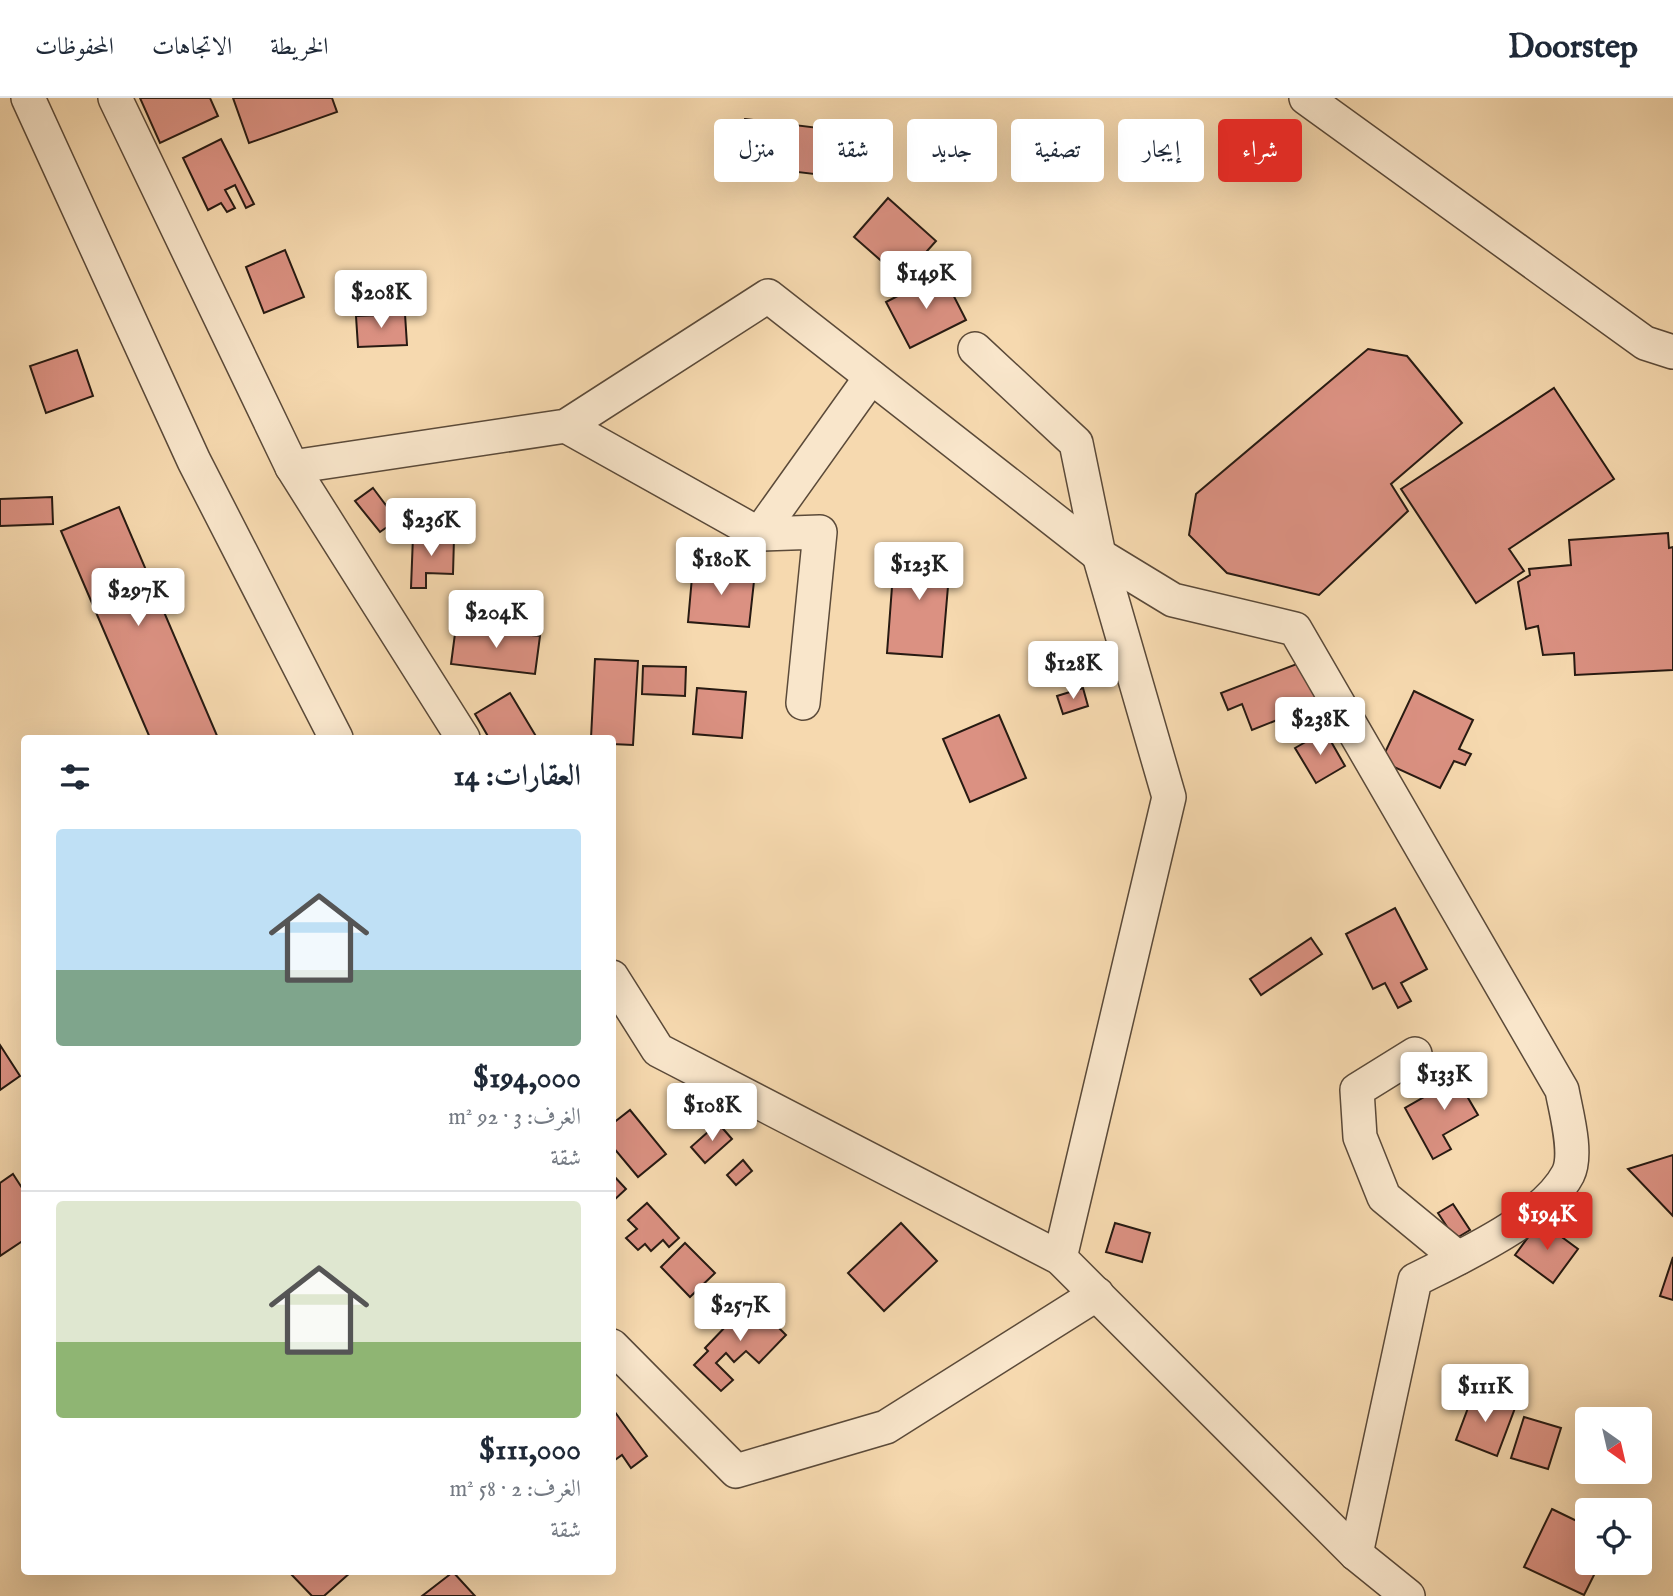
<!DOCTYPE html>
<html lang="ar">
<head>
<meta charset="utf-8">
<style>
  :root { --surface:#fff; --page:#f6f6f7; --text:#1f2937; --muted:#747a83; --line:#e0e1e3; --accent:#d93025 }
  body { margin:0; font-family:"IM FELL English",Amiri,serif; background:var(--page); color:var(--text); direction:rtl; height:100vh; display:flex; flex-direction:column; font-size:26px; white-space:nowrap }
  * { box-sizing:border-box; margin:0 }
  p { font-size:23px; color:var(--muted) }
  .icon { flex:none; width:38px; height:38px; fill:none; stroke:currentColor; stroke-width:2; stroke-linecap:round; stroke-linejoin:round }
  .map { position:relative; flex:1; overflow:hidden; direction:ltr }
  .side { position:absolute; left:21px; top:637px; width:595px; height:840px; display:flex; flex-direction:column; background:var(--surface); border-radius:7px; box-shadow:0 7px 28px #0002; direction:rtl }
  .side>* { flex:none }
  .hud { position:absolute; left:637px; top:21px; width:665px; height:63px; direction:rtl; display:flex; gap:14px }
  .needle { width:46px; rotate:146deg }
  .fabs { position:absolute; left:1575px; top:1309px; display:grid; gap:14px }
  .fabs a { display:grid; place-items:center; width:77px; height:77px; border-radius:7px; background:var(--surface); box-shadow:0 7px 28px #0002; font-size:35px }
  .price { position:absolute; translate:-50% -60px; padding:0 16px; border-radius:7px; background:#fff; color:#222; font-size:23px; line-height:46px; filter:drop-shadow(0 2px 4px #0008) }
  .price::after { content:''; position:absolute; left:50%; top:42px; width:21px; height:16px; margin-left:-10px; background:inherit; clip-path:polygon(0 0,100% 0,50% 100%) }
  .price.current { background:var(--accent); color:#fff }
  ul { padding:0; list-style:none }
  li { display:grid; align-content:center; gap:14px; height:371px; padding:0 35px }
  li+li { border-top:2px solid var(--line) }
  li span { display:grid; place-items:center; height:217px; border-radius:7px; color:#555 }
  li>.icon { margin-inline-start:auto }
  span .icon { width:126px; height:126px; fill:#fffc; stroke-width:1 }
  li b { font-size:30px }
  h2 { display:flex; justify-content:space-between; align-items:center; height:84px; padding:0 35px; font-size:30px }
  .pill { padding:0 24px; border-radius:7px; background:var(--surface); box-shadow:0 7px 28px #0002; font-size:24px; line-height:63px }
  .pill.current { background:var(--accent); color:#fff }
  header { display:flex; align-items:center; gap:42px; box-sizing:border-box; height:98px; padding:0 35px; background:var(--surface); border-bottom:2px solid var(--line) }
  header strong { font-size:33px }
  nav { display:flex; gap:38px; margin-inline-start:auto; font-size:24px }
  .map>svg:first-child { display:block }
  .building { fill:#db9182; stroke:#271a12; stroke-width:2 }
  .lines { fill:none; stroke-linecap:round; stroke-linejoin:round }
  .minor-casing { stroke:#5b4a39; stroke-width:36 }
  .minor { stroke:#f9e6cb; stroke-width:33 }
</style>
</head>
<body>
<header>
<strong>Doorstep</strong>
<nav><a>الخريطة</a><a>الاتجاهات</a><a>المحفوظات</a></nav>
</header>
<div class="map">
<svg width="1673" height="1498" viewBox="0 0 1673 1498">
  <rect width="100%" height="100%" fill="#f6d9af"/>
  <filter id="stains"><feTurbulence type="fractalNoise" baseFrequency=".00286" numOctaves="4"/><feColorMatrix values="0 0 0 0 .2 0 0 0 0 .09 0 0 0 0 .02 0 0 0 .5 -.17"/></filter>
  <radialGradient id="worn" r=".72"><stop offset=".6" stop-color="#630" stop-opacity="0"/><stop offset="1" stop-color="#630" stop-opacity=".3"/></radialGradient>
  <g class="building">
    <path d="M140 0H210L218 18 160 45Z"/>
    <path d="M233 0H332L337 14 249 45Z"/>
    <path d="M745 21 819 30 814 76 739 67Z"/>
    <path d="M221 41 254 106 246 110 235 87 225 92 235 110 227 114 221 105 208 112 183 60Z"/>
    <path d="M888 100 936 143 902 181 854 139Z"/>
    <path d="M285 152 304 199 264 215 246 169Z"/>
    <path d="M942 175 966 222 910 250 886 204Z"/>
    <path d="M405 216 407 247 358 249 356 218Z"/>
    <path d="M1368 251 1407 258 1462 325 1391 386 1408 413 1319 497 1227 475 1189 437 1196 396Z"/>
    <path d="M77 252 93 298 46 315 30 268Z"/>
    <path d="M1554 290 1614 381 1509 451 1524 473 1476 505 1401 391Z"/>
    <path d="M373 390 397 422 380 434 355 403Z"/>
    <path d="M52 399 53 426 0 428V401Z"/>
    <path d="M119 409 218 640H150L61 433Z"/>
    <path d="M1668 435 1669 450 1673 449V572L1575 577 1574 555 1543 557 1538 528 1526 531 1518 484 1530 477 1529 471 1571 467 1569 442Z"/>
    <path d="M413 438 454 440 453 476 426 475V490H411Z"/>
    <path d="M895 449 951 453 942 559 887 555Z"/>
    <path d="M693 468 755 474 749 529 688 524Z"/>
    <path d="M456 528 540 538 535 576 451 566Z"/>
    <path d="M595 561 638 563 633 647 612 646V640H591Z"/>
    <path d="M1302 564 1322 617 1285 631 1282 620 1252 632 1242 606 1228 612 1221 595Z"/>
    <path d="M643 568 686 569 685 598 642 596Z"/>
    <path d="M697 590 746 594 742 640 693 636Z"/>
    <path d="M1083 590 1088 608 1063 616 1057 598Z"/>
    <path d="M1414 593 1473 622 1459 651 1471 656 1465 667 1454 663 1440 690 1381 663Z"/>
    <path d="M510 595 537 640H489L475 616Z"/>
    <path d="M999 617 1026 680 970 704 943 641Z"/>
    <path d="M1325 633 1345 668 1316 685 1295 650Z"/>
    <path d="M1395 810 1427 871 1401 885 1411 903 1398 910 1385 885 1373 891 1346 836Z"/>
    <path d="M1311 840 1322 856 1261 897 1250 881Z"/>
    <path d="M0 947 20 978 0 992Z"/>
    <path d="M1475 970 1481 983 1464 993 1478 1017 1443 1037 1451 1051 1433 1061 1405 1010Z"/>
    <path d="M630 1012 666 1056 638 1079 612 1048V1026Z"/>
    <path d="M718 1025 732 1041 705 1065 691 1049Z"/>
    <path d="M1673 1057V1118L1628 1071Z"/>
    <path d="M743 1062 752 1073 736 1087 727 1077Z"/>
    <path d="M13 1076 24 1093V1142L0 1158V1085Z"/>
    <path d="M612 1076 626 1091 612 1104Z"/>
    <path d="M647 1105 679 1140 669 1149 663 1142 651 1153 645 1146 638 1152 626 1140 637 1131 628 1122Z"/>
    <path d="M1453 1106 1470 1132 1455 1141 1438 1115Z"/>
    <path d="M1540 1123 1578 1151 1553 1185 1515 1157Z"/>
    <path d="M901 1125 937 1163 884 1213 848 1175Z"/>
    <path d="M1115 1125 1150 1135 1142 1164 1106 1154Z"/>
    <path d="M685 1145 715 1175 690 1199 661 1169Z"/>
    <path d="M1673 1159V1202L1660 1198Z"/>
    <path d="M751 1202 786 1237 759 1265 746 1253 734 1264 726 1255 716 1265 733 1282 721 1293 694 1267 708 1253 705 1250Z"/>
    <path d="M1474 1294 1515 1310 1497 1358 1456 1342Z"/>
    <path d="M612 1310 647 1358 631 1370 622 1357 612 1364Z"/>
    <path d="M1524 1319 1561 1330 1548 1371 1511 1360Z"/>
    <path d="M1552 1411 1587 1428V1465H1600L1584 1497 1524 1469Z"/>
    <path d="M289 1474H351L324 1498H312Z"/>
    <path d="M453 1474 475 1498H422Z"/>
  </g>
  <g class="lines">
    <defs>
      <g id="minor">
        <path d="M28 0 194 363 336 640"/>
        <path d="M115 0 292 369 463 640"/>
        <path d="M1306 0 1645 245 1673 254"/>
        <path d="M975 251 1076 345 1099 457 1169 699 1060 1160"/>
        <path d="M566 328 759 436 871 279"/>
        <path d="M292 369 566 328 768 198 1099 457 1173 502 1295 531 1562 992C1566 1014 1578 1056 1568 1076 1544 1122 1460 1159 1415 1182L1356 1456"/>
        <path d="M759 436 820 434 803 605"/>
        <path d="M612 879 658 952 1060 1160 1356 1456 1408 1498"/>
        <path d="M1415 956 1357 992 1360 1039 1384 1099 1458 1160"/>
        <path d="M612 1248 736 1373 886 1329 1097 1196"/>
      </g>
    </defs>
    <use href="#minor" class="minor-casing"/>
    <use href="#minor" class="minor"/>
  </g>
  <rect width="100%" height="100%" filter="url(#stains)"/>
  <rect width="100%" height="100%" fill="url(#worn)"/>
</svg>
<div class="fabs">
<a><svg class="needle" viewBox="-14 -14 28 28"><path d="M0-13l5 13h-10z" fill="#e53935"/><path d="M0 13l5-13h-10z" fill="#747a83"/></svg></a>
<a><svg class="icon" aria-label="locate" viewBox="0 0 24 24"><circle cx="12" cy="12" r="6"/><path d="M12 2v4M12 18v4M2 12h4M18 12h4"/></svg></a>
</div>
<b class="price" style="left:926px;top:213px">$149K</b>
<b class="price" style="left:381px;top:232px">$208K</b>
<b class="price" style="left:431px;top:460px">$236K</b>
<b class="price" style="left:721px;top:499px">$180K</b>
<b class="price" style="left:919px;top:504px">$123K</b>
<b class="price" style="left:138px;top:530px">$297K</b>
<b class="price" style="left:496px;top:552px">$204K</b>
<b class="price" style="left:1073px;top:603px">$128K</b>
<b class="price" style="left:1320px;top:659px">$238K</b>
<b class="price" style="left:1444px;top:1014px">$133K</b>
<b class="price" style="left:712px;top:1045px">$108K</b>
<b class="price current" style="left:1547px;top:1154px">$194K</b>
<b class="price" style="left:740px;top:1245px">$257K</b>
<b class="price" style="left:1485px;top:1326px">$111K</b>
<div class="hud">
<a class="pill current">شراء</a>
<a class="pill">إيجار</a>
<a class="pill">تصفية</a>
<a class="pill">جديد</a>
<a class="pill">شقة</a>
<a class="pill">منزل</a>
</div>
<section class="side">
<h2>العقارات: 14<svg class="icon" aria-label="filters" viewBox="0 0 24 24"><path d="M4 7h16M4 17h16"/><circle cx="9" cy="7" r="2"/><circle cx="15" cy="17" r="2"/></svg></h2>
<ul>
<li><span style="background:linear-gradient(#bfe0f5 65%,#7fa58c 0)"><svg class="icon" aria-label="home" viewBox="0 0 24 24"><path d="M3 11l9-7 9 7M6 9v11h12V9"/></svg></span><div><b>$194,000</b><p>الغرف: 3 · 92 m²</p><p>شقة</p></div></li>
<li><span style="background:linear-gradient(#dfe7d0 65%,#8fb573 0)"><svg class="icon" aria-label="home" viewBox="0 0 24 24"><path d="M3 11l9-7 9 7M6 9v11h12V9"/></svg></span><div><b>$111,000</b><p>الغرف: 2 · 58 m²</p><p>شقة</p></div></li>
</ul>
</section>
</div>
</body>
</html>
